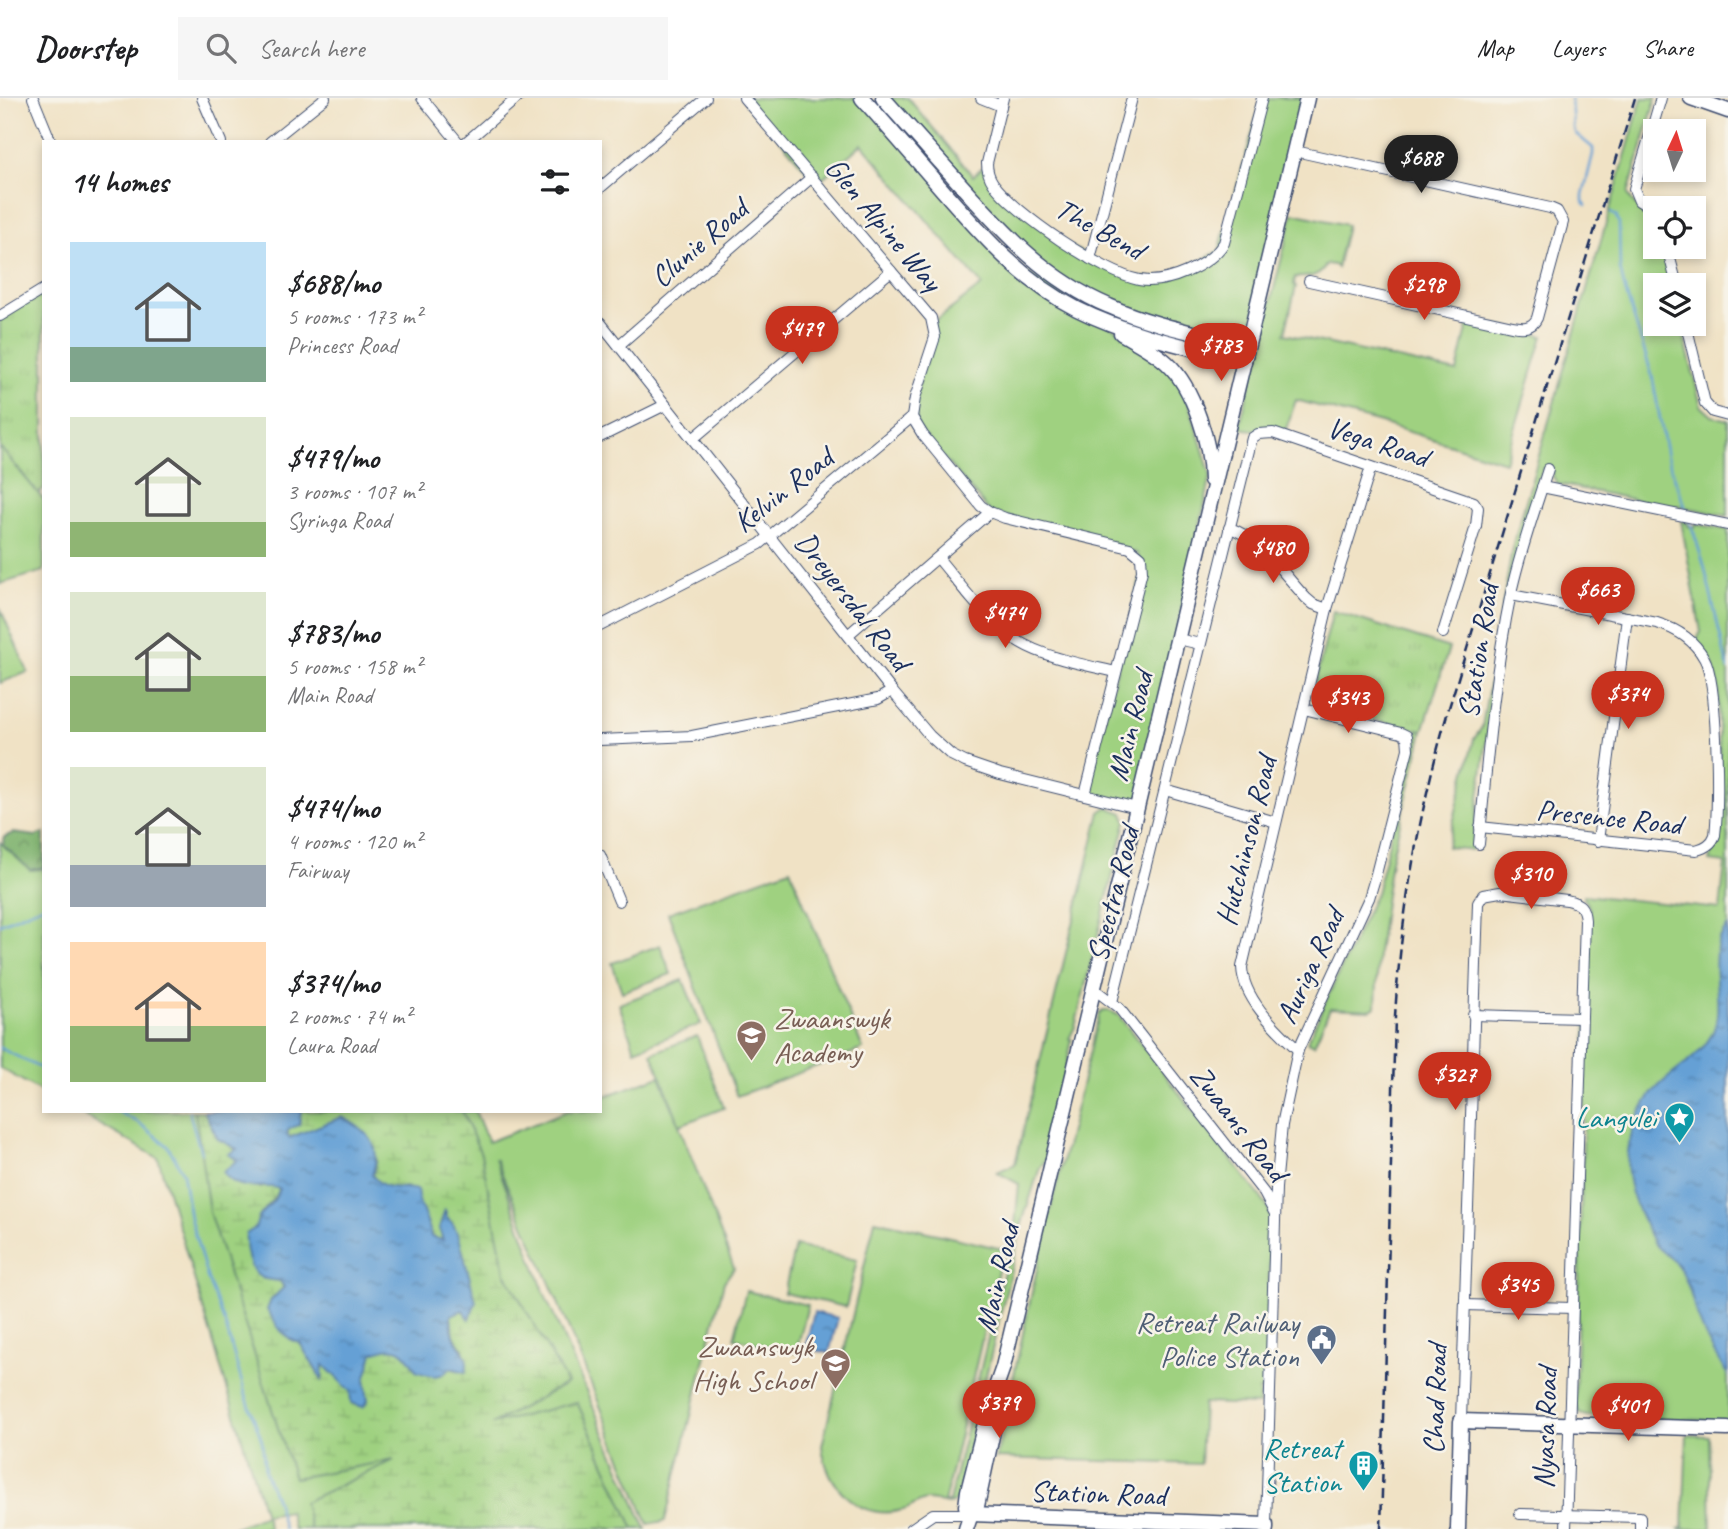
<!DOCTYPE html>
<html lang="en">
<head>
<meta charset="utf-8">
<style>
  :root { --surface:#fff; --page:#f6f6f6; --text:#202124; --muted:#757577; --line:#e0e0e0; --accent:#c8321e }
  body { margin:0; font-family:Caveat,sans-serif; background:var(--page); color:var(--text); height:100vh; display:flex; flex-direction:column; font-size:26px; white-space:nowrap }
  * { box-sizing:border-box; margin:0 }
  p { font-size:23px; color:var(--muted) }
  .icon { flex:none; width:38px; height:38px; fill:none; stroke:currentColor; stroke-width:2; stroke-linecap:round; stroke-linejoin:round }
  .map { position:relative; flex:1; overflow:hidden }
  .panel { position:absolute; left:42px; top:42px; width:560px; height:973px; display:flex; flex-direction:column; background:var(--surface); border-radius:0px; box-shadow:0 4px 10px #0003 }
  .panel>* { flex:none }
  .needle { width:46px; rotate:4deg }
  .buttons { position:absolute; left:1643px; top:21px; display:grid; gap:14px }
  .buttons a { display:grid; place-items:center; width:63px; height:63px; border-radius:0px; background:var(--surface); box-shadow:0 4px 10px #0003; font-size:35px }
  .price { position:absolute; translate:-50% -60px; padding:0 16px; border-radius:24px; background:var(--accent); color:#fff; font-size:23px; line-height:46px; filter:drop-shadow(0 2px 4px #0008) }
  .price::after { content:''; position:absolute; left:50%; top:42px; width:21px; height:16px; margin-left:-10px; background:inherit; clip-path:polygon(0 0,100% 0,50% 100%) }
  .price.active { background:#222; color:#fff }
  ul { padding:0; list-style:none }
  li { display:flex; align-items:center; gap:21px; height:175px; padding:0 28px }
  li span { display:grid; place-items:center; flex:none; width:196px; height:140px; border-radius:0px; color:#555 }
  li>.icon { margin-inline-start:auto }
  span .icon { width:84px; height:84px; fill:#fffc; stroke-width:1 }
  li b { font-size:30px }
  h2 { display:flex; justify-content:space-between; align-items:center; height:84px; padding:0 28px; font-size:30px }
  header { display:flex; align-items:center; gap:42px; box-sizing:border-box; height:98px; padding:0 35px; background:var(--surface); border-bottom:2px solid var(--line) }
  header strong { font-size:33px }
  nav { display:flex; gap:38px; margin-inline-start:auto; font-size:24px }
  .search { width:490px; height:63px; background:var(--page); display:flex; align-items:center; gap:18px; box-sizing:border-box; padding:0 24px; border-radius:0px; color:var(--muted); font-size:26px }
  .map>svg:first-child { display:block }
  .green { fill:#9fd180; stroke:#5d806f; stroke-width:2 }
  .forest { fill:url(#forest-crowns); stroke:#4d7166; stroke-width:2 }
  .wetland { fill:url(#wetland-marsh); stroke:#5d806f; stroke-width:2 }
  .park { fill:url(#park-tufts); stroke:#5d806f; stroke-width:2 }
  .water { fill:url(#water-ripples); stroke:#40689a; stroke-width:2 }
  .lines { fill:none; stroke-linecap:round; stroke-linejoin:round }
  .stream { stroke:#65a0d5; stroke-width:2.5 }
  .street-casing { stroke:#3b4a6d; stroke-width:12 }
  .secondary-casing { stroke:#3b4a6d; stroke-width:17 }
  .street { stroke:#fff; stroke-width:10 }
  .secondary { stroke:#fff; stroke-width:14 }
  .rail { stroke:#1b2f5e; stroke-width:2.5; stroke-dasharray:10 5; stroke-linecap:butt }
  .labels { text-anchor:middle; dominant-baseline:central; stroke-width:5; stroke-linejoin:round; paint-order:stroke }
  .street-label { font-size:30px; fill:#1b2f5e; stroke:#f7f3e8 }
  .education-label { font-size:30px; fill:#785e54; stroke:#f7f3e8; text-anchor:start }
  .culture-label { font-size:30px; fill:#0d838f; stroke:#f7f3e8; text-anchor:end }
  .service-label { font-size:30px; fill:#4e5e75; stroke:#f7f3e8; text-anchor:end }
</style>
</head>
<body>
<header>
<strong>Doorstep</strong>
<div class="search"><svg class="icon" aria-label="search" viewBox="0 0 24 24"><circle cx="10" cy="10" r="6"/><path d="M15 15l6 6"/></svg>Search here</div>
<nav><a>Map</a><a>Layers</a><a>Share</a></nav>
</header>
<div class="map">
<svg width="1728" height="1431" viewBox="0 0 1728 1431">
  <defs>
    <pattern id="forest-crowns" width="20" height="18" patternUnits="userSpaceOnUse" patternTransform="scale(1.75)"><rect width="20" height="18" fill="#7fb36e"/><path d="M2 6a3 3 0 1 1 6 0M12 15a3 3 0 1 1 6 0" fill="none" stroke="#67925e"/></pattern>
    <pattern id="wetland-marsh" width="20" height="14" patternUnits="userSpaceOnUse" patternTransform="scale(1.75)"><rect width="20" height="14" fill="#9fd180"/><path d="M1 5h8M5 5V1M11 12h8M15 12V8" fill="none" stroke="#88b471"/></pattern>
    <pattern id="park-tufts" width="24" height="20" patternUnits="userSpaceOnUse" patternTransform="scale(1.75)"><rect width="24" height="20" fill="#9fd180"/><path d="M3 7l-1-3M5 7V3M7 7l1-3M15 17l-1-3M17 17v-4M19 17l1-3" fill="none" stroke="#88b471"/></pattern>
    <pattern id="water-ripples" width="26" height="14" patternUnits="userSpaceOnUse" patternTransform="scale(1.75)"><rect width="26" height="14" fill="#65a0d5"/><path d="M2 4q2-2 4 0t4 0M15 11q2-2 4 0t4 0" fill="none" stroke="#5283b0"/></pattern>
  </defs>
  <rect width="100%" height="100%" fill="#f7f3e8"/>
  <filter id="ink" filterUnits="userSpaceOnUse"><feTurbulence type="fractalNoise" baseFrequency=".0143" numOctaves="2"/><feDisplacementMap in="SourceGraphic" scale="14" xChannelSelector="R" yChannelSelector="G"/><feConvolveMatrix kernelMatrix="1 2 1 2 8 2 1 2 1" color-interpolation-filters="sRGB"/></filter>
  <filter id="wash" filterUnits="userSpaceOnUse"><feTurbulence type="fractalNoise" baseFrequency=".00686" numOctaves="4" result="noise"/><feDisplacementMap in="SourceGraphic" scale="28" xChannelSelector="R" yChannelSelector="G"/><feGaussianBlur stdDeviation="1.57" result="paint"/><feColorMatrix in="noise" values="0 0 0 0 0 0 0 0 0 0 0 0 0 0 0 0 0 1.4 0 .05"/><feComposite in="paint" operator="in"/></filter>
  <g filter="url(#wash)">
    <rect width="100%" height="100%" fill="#f0e2c5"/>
    <g class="green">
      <path d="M745 0H862L1009 163 1137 245 1182 283 1211 378 1137 710 1085 697 1142 473 1137 455 990 414 917 329 915 300 933 225 982 187 862 46 817 85Z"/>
      <path d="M883 0H908L973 78 987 65 990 80 1058 142 1127 178 1166 181 1219 153 1262 0H1306L1247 248 1174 230 1053 178Z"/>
      <path d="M1642 0H1656L1628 96C1636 115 1647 108 1654 119 1658 126 1655 141 1656 149H1662L1672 187H1656V226H1681L1701 308 1712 318 1728 322V418L1680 408 1671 409 1558 386 1553 379V372L1543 370 1517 453 1504 512 1472 752 1447 749 1474 641 1482 629 1512 451Z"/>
      <path d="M1293 115 1347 127 1337 170 1334 167 1326 166C1320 179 1308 180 1295 179L1294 187 1296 188 1285 236 1457 274 1469 222 1543 238 1505 364 1381 325 1296 302 1285 334 1269 329 1252 332 1239 330Z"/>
      <path d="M0 349 44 402V473L0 486Z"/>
      <path d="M1681 423 1687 424 1688 428 1695 430V426L1728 432V1323L1587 1318 1580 1316 1577 1308H1575L1590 811 1584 801V797L1720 811 1725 765 1709 763C1711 752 1719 745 1721 734L1718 585 1712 564 1696 542 1701 534Z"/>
      <path d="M0 510 28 574 0 585Z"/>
      <path d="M1418 632 1423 633 1391 762 1378 854 1376 909 1370 912 1330 910 1314 947 1307 944 1312 933 1376 795Z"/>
      <path d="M1107 709 1123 715 1126 723 1075 929 1069 941 1072 942 1046 1062 1040 1069 1022 1125 957 1401C949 1411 939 1402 928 1402 919 1402 912 1410 903 1412 859 1424 826 1388 822 1348L875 1122 1003 1151 944 1405 949 1404 1015 1127 1019 1086 997 1074 1015 1066 1100 714Z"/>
      <path d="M0 744 30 772 44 771V995L0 970Z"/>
      <path d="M790 771 863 951 737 998 668 815Z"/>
      <path d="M660 847 671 876 622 894 612 865Z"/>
      <path d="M683 882 701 926 635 952 619 906Z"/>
      <path d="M1103 913H1110L1118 917 1259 1097 1268 1110 1271 1122 1265 1292H1259V1307L1203 1305 1200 1366 996 1360 1045 1134 1099 916Z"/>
      <path d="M697 938 724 1010 680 1027 652 955Z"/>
      <path d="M660 978 734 1170 724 1184 665 1423 648 1426 555 1197 495 1060 547 1202 646 1431H293L289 1413 265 1417 269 1431H231L265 1417 158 1060 77 1013H475L488 1044 567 1013H600V1000Z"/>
      <path d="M795 1148 857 1162 846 1209 784 1195Z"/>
      <path d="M746 1193 808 1207 796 1255 734 1240Z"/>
      <path d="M1687 1337 1709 1338 1711 1431H1678L1683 1430Z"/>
    </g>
    <path class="forest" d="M13 735 36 738 44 735V769L30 772 3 747 4 739Z"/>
    <path class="wetland" d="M195 1013H204L218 1041 237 1051 238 1062 260 1090 269 1087 280 1091C275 1101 266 1108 260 1118 250 1134 259 1162 261 1180L280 1183 284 1190 271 1202 267 1212 290 1241 300 1245 321 1281 322 1265 350 1293 368 1303 365 1282 373 1254 387 1249 400 1252 410 1261 465 1274 463 1250C453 1241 451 1229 451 1216L463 1212 469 1220 475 1204 453 1126 446 1119V1114L443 1143 431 1139C429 1119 417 1106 407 1089 391 1091 382 1090 372 1077L377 1062 342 1019 289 1040 286 1035 301 1013H462L481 1056 505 1175 567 1285 492 1326 577 1304 634 1431H310L304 1404 394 1362 294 1380 209 1114Z"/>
    <g class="park">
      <path d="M38 196 44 205V391L38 395 0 349V218Z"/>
      <path d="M1333 513 1449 550 1423 633 1324 610 1315 603 1313 593Z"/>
    </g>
    <g class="water">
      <path d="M1728 828V1277C1717 1261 1707 1244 1700 1225 1694 1212 1692 1198 1687 1185 1684 1177 1679 1168 1673 1162 1668 1157 1661 1154 1657 1149 1651 1142 1648 1133 1644 1125 1622 1082 1621 1047 1646 1004 1663 976 1697 965 1712 936 1728 904 1701 857 1728 828Z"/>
      <path d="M204 1013H301L299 1027 290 1030 287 1034 289 1040 342 1019C369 1033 383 1047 372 1077 387 1096 398 1086 417 1092 419 1113 428 1118 431 1139L443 1142 439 1131 445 1111 446 1119 453 1126 459 1139 476 1204 469 1221 463 1212 451 1217C451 1225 452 1233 455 1241 461 1254 470 1256 466 1274L451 1270C439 1282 431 1278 416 1273 405 1251 396 1245 373 1255L365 1282 368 1303 363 1309 351 1305 350 1293 323 1266 322 1282 300 1245 290 1241 279 1231 267 1212 271 1202 284 1189 280 1183C275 1182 267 1182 262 1180 248 1174 245 1149 246 1136L255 1130 259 1119 274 1102 280 1091C259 1084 239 1097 223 1074L237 1062 228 1056 237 1051 218 1041Z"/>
      <path d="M814 1214 838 1220 829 1255 805 1250Z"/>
    </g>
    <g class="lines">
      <g class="stream">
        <path d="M1571 0 1573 30 1576 36 1593 50V56L1583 97V103L1586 107"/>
        <path d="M1611 115 1616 118 1619 125 1620 171 1625 192 1652 277 1667 359 1688 417"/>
        <path d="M1690 423 1704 467 1728 571"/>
        <path d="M0 826 44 807"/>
        <path d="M0 950 44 972"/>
        <path d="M117 1013 139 1025 168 1048 183 1075 190 1120 208 1182 225 1226 245 1295 262 1343 265 1374 276 1402 284 1431"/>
        <path d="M189 1013 201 1055"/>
      </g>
    </g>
  </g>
  <g filter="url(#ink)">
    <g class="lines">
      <defs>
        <g id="street">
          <path d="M33 0 51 44"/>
          <path d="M202 0 221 44"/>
          <path d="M422 0 458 44"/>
          <path d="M744 0 931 220 935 239 915 300 912 319 923 337 981 408 990 414 1005 420 1130 450 1141 459 1142 473 1085 697"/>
          <path d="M981 0 1001 8"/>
          <path d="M1003 0 987 65C987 73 989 79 993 85 1015 116 1103 175 1139 182 1167 187 1209 168 1224 145L1262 0"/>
          <path d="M270 44 325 0"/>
          <path d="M466 44 517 0"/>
          <path d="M1295 53 1550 110 1557 113 1563 124 1537 220C1532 231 1522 230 1512 228L1309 183"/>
          <path d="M600 90 706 0"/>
          <path d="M1656 113 1639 103 1634 91 1661 0"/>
          <path d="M1667 149 1677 187"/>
          <path d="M1090 161 1132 0"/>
          <path d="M0 218 44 191"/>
          <path d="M600 224 892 593 930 638 951 657 965 664 1000 676 1137 710"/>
          <path d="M1686 226 1705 305 1713 314 1728 318"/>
          <path d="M619 247 812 79"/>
          <path d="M600 339 665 307"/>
          <path d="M694 340 891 173"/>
          <path d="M1542 389 1728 427"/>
          <path d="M1229 430C1257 437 1286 479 1306 500L1313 506 1327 511"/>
          <path d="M938 460C958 484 977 510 1000 530 1031 558 1077 565 1116 574"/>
          <path d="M600 528 760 446 912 319"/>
          <path d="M849 536 990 414"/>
          <path d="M1178 541 1200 546"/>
          <path d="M600 642 692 638 878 601 892 593"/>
          <path d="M1165 692 1276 724"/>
          <path d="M1480 729 1696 752C1705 750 1712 746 1715 737 1719 706 1718 583 1704 560 1694 542 1677 531 1657 525L1511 497"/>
          <path d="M1598 743 1627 519"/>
          <path d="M1479 746C1487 663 1494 577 1511 495 1520 453 1535 412 1548 371"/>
          <path d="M600 757 619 803"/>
          <path d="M1094 891 1119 910 1133 928 1264 1095 1274 1114"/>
          <path d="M1112 904 1252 340 1258 336 1273 335 1474 404 1478 410 1476 428 1443 535"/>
          <path d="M1473 917 1581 920"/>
          <path d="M1298 952C1276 931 1243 901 1242 869L1327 511 1371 369"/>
          <path d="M1465 1207 1573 1210"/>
          <path d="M1461 1323 1478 805 1483 797 1500 794 1567 802C1580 805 1584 809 1585 822L1566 1431"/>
          <path d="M1520 1416 1640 1419V1431"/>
          <path d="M1266 1427 1276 1090 1282 1027 1298 952 1369 800 1375 780 1408 651 1407 638 1401 635 1304 611"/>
          <path d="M911 1431 933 1416H971"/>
        </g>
        <g id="secondary">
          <path d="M862 0C891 32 918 64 946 96 985 140 1023 184 1077 211 1129 237 1188 249 1244 263"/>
          <path d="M883 0C909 29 935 58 961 87 1005 136 1047 182 1109 208 1153 228 1201 236 1247 248"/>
          <path d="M1691 0 1728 13"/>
          <path d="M1121 235C1136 244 1154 253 1167 265 1194 290 1211 347 1211 382"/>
          <path d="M971 1416 966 1408 968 1393 990 1306 1003 1269 1307 0"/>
          <path d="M971 1416 1266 1427V1431"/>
          <path d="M966 1431 971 1416 977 1408 999 1305"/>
          <path d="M1458 1431 1461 1323 1728 1331"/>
        </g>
      </defs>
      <use href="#street" class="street-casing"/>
      <use href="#secondary" class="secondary-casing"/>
      <use href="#street" class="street"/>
      <use href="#secondary" class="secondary"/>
      <path class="rail" d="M1381 1431 1395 919C1401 814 1419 714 1448 613L1635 0"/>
    </g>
  </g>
  <defs>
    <symbol id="school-pin" viewBox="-11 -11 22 30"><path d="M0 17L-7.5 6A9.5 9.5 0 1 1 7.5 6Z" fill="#8d6e63" stroke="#f7f3e8"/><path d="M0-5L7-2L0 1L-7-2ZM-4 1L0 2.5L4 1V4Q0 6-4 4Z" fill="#fff"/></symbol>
    <symbol id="sight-pin" viewBox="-11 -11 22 30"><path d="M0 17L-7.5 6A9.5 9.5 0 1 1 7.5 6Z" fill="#0f9aa8" stroke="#f7f3e8"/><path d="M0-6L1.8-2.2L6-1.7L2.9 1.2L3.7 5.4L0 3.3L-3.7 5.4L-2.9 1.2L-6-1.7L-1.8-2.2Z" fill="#fff"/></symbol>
    <symbol id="civic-pin" viewBox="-11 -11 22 30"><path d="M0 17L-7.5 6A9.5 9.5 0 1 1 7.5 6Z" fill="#5c6f8a" stroke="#f7f3e8"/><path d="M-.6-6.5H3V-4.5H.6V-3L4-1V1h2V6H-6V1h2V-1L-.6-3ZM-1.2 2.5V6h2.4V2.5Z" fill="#fff"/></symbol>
    <symbol id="building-pin" viewBox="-11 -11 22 30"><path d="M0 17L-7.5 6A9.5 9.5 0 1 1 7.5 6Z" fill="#0f9aa8" stroke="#f7f3e8"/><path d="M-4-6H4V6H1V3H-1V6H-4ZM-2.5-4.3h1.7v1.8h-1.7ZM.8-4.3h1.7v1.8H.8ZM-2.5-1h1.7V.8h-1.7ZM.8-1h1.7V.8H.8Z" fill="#fff"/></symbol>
  </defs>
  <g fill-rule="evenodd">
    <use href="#school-pin" x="734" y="920" width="35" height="47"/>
    <use href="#sight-pin" x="1662" y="1002" width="35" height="47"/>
    <use href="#civic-pin" x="1304" y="1224" width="35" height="47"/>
    <use href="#school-pin" x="818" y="1248" width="35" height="47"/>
    <use href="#building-pin" x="1346" y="1350" width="35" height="47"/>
  </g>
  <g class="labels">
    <g class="street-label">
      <text transform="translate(884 126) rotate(50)">Glen Alpine Way</text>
      <text transform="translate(1100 131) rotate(29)">The Bend</text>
      <text transform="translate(699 145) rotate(-41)">Clunie Road</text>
      <text transform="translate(1378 344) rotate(18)">Vega Road</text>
      <text transform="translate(783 392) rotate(-38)">Kelvin Road</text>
      <text transform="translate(853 503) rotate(52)">Dreyersdal Road</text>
      <text transform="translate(1478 553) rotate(-81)">Station Road</text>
      <text transform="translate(1130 628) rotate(-76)">Main Road</text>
      <text transform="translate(1609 719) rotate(6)">Presence Road</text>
      <text transform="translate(1246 743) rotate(-76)">Hutchinson Road</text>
      <text transform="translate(1113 796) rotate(-76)">Spectra Road</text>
      <text transform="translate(1310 868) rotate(-65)">Auriga Road</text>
      <text transform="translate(1239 1025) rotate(52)">Zwaans Road</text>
      <text transform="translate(997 1180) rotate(-77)">Main Road</text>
      <text transform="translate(1435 1301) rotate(-88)">Chad Road</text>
      <text transform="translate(1545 1330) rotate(-88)">Nyasa Road</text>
      <text transform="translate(1098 1395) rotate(2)">Station Road</text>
    </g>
    <g class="education-label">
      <text x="774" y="920">Zwaanswyk<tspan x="774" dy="34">Academy</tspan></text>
      <text x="813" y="1248" text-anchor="end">Zwaanswyk<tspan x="813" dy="34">High School</tspan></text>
    </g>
    <g class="culture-label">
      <text x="1656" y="1019">Langvlei</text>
      <text x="1341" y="1350">Retreat<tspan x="1341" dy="34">Station</tspan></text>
    </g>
    <g class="service-label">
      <text x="1299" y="1224">Retreat Railway<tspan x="1299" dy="34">Police Station</tspan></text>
    </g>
  </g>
</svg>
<div class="buttons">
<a><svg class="needle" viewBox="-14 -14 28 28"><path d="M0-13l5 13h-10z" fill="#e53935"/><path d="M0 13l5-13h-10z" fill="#757577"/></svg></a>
<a><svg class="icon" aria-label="locate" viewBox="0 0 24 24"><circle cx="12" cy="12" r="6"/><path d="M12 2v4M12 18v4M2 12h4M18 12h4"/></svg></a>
<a><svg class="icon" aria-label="layers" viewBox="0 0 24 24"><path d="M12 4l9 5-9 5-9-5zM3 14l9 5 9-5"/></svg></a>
</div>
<b class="price active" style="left:1421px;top:97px">$688</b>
<b class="price" style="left:1424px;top:224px">$298</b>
<b class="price" style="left:802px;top:268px">$479</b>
<b class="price" style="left:1221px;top:285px">$783</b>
<b class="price" style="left:1273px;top:487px">$480</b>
<b class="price" style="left:1598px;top:529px">$663</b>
<b class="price" style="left:1005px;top:552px">$474</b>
<b class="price" style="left:1628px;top:633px">$374</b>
<b class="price" style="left:1348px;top:637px">$343</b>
<b class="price" style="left:1531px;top:813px">$310</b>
<b class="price" style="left:1455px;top:1014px">$327</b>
<b class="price" style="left:1518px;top:1224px">$345</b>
<b class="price" style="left:999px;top:1342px">$379</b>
<b class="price" style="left:1628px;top:1345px">$401</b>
<section class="panel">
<h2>14 homes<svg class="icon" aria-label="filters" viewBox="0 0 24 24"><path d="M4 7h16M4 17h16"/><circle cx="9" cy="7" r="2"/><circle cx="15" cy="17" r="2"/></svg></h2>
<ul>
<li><span style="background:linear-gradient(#bfe0f5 75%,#7fa58c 0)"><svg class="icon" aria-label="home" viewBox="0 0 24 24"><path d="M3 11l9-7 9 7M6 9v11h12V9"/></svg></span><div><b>$688/mo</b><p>5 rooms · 173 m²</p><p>Princess Road</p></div></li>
<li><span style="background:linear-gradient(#dfe7d0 75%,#8fb573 0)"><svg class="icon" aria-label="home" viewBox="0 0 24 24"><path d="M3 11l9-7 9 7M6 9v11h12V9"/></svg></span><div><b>$479/mo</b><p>3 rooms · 107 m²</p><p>Syringa Road</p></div></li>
<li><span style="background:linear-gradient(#dfe7d0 60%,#8fb573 0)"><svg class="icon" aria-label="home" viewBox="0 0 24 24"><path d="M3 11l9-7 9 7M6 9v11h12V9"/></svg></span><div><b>$783/mo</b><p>5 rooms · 158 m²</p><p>Main Road</p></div></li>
<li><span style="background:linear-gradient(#dfe7d0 70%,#9aa5b1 0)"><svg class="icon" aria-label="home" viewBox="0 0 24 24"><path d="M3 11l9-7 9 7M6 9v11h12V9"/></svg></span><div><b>$474/mo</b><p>4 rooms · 120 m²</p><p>Fairway</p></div></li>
<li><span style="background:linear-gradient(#ffd9b3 60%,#8fb573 0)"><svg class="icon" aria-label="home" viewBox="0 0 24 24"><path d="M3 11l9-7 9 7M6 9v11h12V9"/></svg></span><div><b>$374/mo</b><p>2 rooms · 74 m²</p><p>Laura Road</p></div></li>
</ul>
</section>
</div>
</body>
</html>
